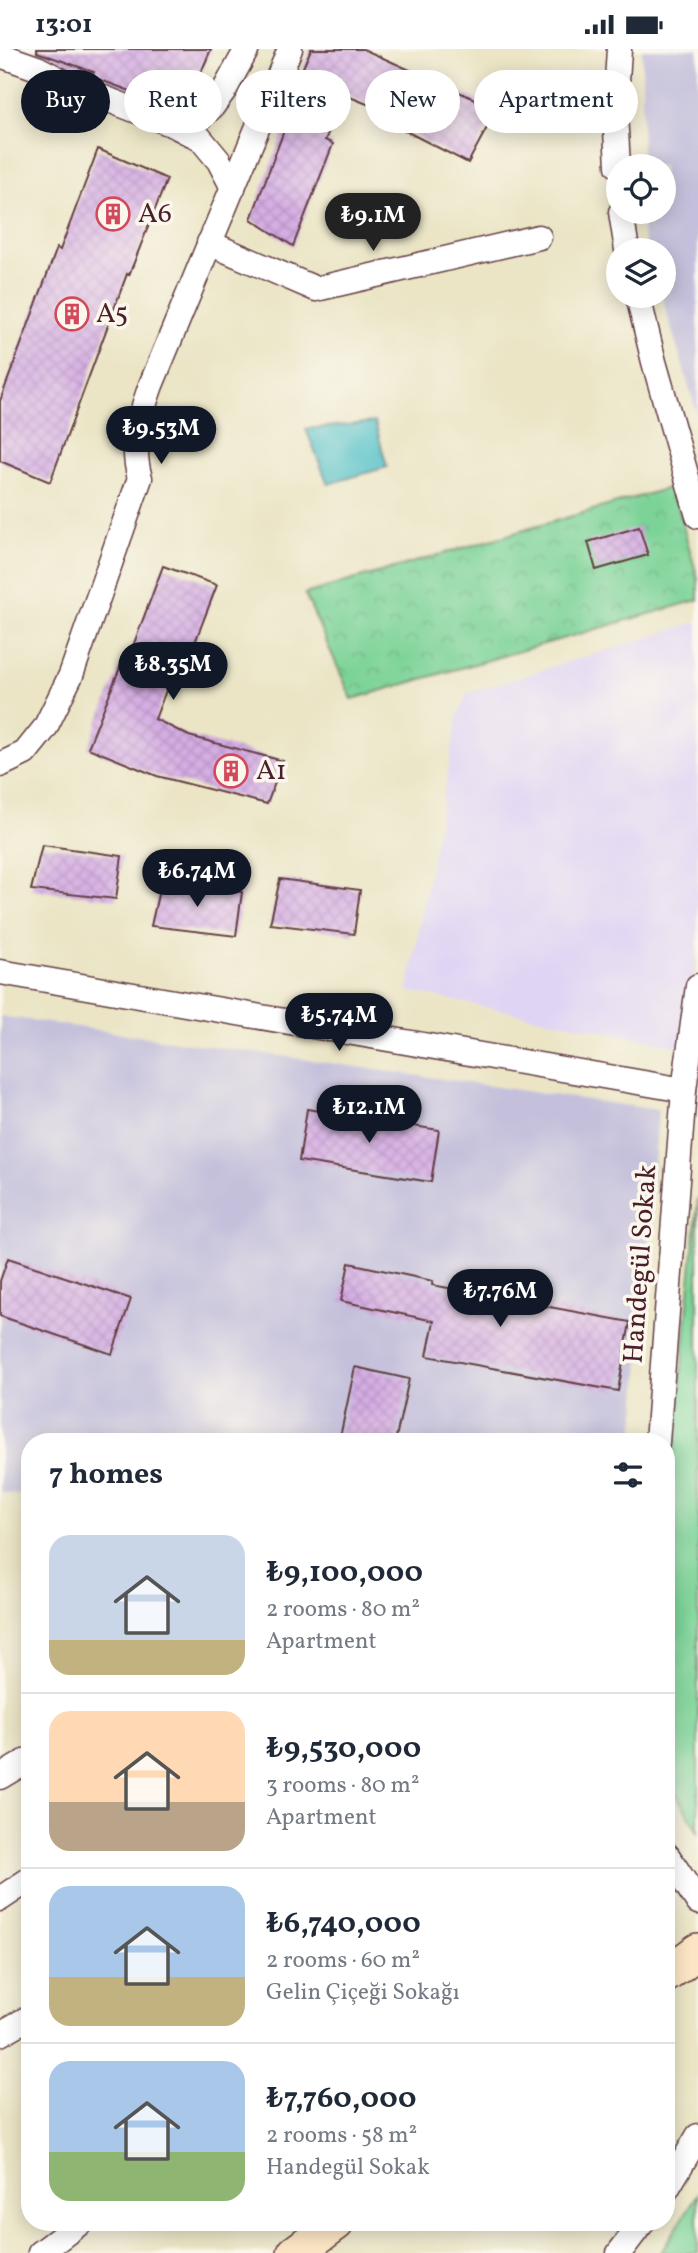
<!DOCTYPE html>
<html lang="en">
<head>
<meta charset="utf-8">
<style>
  :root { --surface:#fff; --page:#f6f6f7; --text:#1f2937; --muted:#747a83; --line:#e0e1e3; --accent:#111827 }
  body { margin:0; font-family:Vollkorn,serif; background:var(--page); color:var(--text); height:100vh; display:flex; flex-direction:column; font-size:26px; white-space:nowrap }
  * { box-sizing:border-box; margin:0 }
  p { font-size:23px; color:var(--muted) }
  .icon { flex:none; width:38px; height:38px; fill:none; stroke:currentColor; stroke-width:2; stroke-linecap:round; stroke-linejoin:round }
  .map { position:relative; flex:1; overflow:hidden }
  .sheet { position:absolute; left:21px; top:1384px; width:654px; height:798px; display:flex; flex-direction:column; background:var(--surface); border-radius:28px; box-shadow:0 4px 18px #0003 }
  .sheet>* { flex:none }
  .banner { position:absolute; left:21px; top:21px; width:656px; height:63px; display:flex; gap:14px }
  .controls { position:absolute; left:606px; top:105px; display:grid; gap:14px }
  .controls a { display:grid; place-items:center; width:70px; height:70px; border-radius:50%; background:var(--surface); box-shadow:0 4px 18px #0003; font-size:35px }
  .price { position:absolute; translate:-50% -60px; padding:0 16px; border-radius:24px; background:var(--accent); color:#fff; font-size:23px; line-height:46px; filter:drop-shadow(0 2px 4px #0008) }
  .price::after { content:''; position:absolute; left:50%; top:42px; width:21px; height:16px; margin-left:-10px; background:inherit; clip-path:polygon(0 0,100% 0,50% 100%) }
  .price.active { background:#222; color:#fff }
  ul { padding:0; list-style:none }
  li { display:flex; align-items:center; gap:21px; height:175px; padding:0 28px }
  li+li { border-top:2px solid var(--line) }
  li span { display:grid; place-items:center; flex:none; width:196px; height:140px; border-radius:21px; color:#555 }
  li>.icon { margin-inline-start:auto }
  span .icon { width:84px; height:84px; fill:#fffc; stroke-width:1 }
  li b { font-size:30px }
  h2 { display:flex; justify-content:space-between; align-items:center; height:84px; padding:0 28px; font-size:30px }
  .pill { padding:0 24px; border-radius:32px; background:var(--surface); box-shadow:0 4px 18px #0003; font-size:24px; line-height:63px }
  .pill.active { background:var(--accent); color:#fff }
  .status { display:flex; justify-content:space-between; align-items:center; height:49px; padding:0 35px; background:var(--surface); direction:ltr }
  .status svg { height:19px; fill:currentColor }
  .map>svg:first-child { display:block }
  .built { fill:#e0d4f4 }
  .industrial { fill:#c4c0db }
  .grass { fill:#7cd397; stroke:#637961; stroke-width:2 }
  .park { fill:url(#park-crowns); stroke:#637961; stroke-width:2 }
  .water { fill:#50bfc6; stroke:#4d6f78; stroke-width:2 }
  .building { fill:url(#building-cross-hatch) }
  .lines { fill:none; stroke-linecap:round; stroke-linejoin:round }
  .minor-casing { stroke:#623d42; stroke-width:27 }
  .secondary-casing { stroke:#623d42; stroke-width:38 }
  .minor { stroke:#fff; stroke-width:24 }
  .secondary { stroke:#fce5c4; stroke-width:35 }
  .labels { text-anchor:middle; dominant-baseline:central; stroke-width:7; stroke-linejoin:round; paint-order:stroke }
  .poi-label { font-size:28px; fill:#4a1f2b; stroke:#fbf7ec; text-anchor:start }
  .street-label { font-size:28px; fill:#4a1f2b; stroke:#fbf7ec }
</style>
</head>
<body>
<div class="status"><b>13:01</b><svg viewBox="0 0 49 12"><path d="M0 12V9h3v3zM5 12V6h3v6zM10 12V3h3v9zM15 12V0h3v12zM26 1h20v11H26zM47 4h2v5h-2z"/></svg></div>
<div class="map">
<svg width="698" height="2204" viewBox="0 0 698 2204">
  <defs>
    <pattern id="park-crowns" width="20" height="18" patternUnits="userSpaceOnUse" patternTransform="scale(1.75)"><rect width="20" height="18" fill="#7cd397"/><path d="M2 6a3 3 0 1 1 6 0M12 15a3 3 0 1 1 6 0" fill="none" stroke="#6db582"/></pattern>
    <pattern id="building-cross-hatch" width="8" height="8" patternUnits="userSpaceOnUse" patternTransform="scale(1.75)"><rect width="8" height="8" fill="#d4ade3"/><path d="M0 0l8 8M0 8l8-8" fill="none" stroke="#b894c3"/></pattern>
  </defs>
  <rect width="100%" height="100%" fill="#fbf7ec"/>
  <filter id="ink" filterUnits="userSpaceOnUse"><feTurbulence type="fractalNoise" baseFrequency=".0143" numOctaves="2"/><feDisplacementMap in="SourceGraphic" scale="14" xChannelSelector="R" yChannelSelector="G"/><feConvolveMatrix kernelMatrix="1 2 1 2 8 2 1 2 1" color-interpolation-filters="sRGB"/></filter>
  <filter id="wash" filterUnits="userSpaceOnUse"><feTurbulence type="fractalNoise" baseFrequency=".00686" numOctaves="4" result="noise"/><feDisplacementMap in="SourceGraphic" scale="28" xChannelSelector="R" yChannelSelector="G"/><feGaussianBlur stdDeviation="1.57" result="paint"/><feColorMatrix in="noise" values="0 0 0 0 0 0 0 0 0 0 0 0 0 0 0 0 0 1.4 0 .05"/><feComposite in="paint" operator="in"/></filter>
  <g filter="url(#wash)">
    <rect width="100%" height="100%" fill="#ebe5c6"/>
    <path class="built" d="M698 573V888L686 999 408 942 458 666 468 644Z"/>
    <g class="industrial">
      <path d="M642 0H698V368L662 247H663V201H648L642 183V163H663V117H642Z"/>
      <path d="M0 967 658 1061 634 1393H30V1448L0 1443Z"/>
    </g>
    <g class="grass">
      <path d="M698 1149V1783L667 1729V1457L670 1445Z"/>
      <path d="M698 2145V2204H660Z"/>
    </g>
    <path class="park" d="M672 438 698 530V551L352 650 305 545Z"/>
    <path class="water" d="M375 373 387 418 328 435 306 380Z"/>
    <g id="blocks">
      <g class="building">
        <path d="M37 0H211L185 62 92 28 94 23 37 3Z"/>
        <path d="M311 0H363L497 60 468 114 388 73 392 65 345 46 325 91 333 95 293 197 251 170 289 68 283 65Z"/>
        <path d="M98 100 167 130 129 226 127 225 50 433 0 412V352L57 199 60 201Z"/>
        <path d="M639 478 648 506 596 521 588 493Z"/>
        <path d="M163 517 217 536 184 622 175 618 155 670 189 687 283 712 267 755 157 727 88 699 123 611 127 613Z"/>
        <path d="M42 796 122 807 116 850 31 841Z"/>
        <path d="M280 830 360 841 354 885 270 875Z"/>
        <path d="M161 832 242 843 236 887 151 877Z"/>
        <path d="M307 1060 439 1081 431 1133 299 1112Z"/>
        <path d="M8 1209 131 1250 112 1305 0 1267V1232Z"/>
        <path d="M349 1214 433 1232 432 1236 630 1273 618 1342 427 1307 434 1272 341 1252Z"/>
        <path d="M355 1318 409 1330 395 1393H339Z"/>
      </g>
    </g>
  </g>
  <g filter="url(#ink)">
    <use href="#blocks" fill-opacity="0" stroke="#623d42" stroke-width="2"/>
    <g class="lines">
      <defs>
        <g id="minor">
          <path d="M0 6 37 19 70 36 171 75 200 89 219 112 233 139"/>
          <path d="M185 82 212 58 225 40 247 0"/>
          <path d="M618 117 615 64 619 0"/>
          <path d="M621 163 627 201"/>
          <path d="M209 194 316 240 539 188"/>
          <path d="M638 247 654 313 698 467"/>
          <path d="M0 716 25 704 45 679 71 626 140 429C130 396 140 367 151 336L290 0"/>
          <path d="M0 923 684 1041"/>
          <path d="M657 1393 684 1041 698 937"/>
          <path d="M0 1728 30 1710"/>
          <path d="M667 1806 698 1853"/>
          <path d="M0 1850 30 1830"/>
          <path d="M0 1985 30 1968"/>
          <path d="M667 2140 698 2087"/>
          <path d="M40 2204 80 2174"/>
          <path d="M619 2204 642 2174"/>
        </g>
        <g id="secondary">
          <path d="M667 1925 698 1902"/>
          <path d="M295 2204 336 2174"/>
        </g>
      </defs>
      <use href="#minor" class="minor-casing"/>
      <use href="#secondary" class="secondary-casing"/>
      <use href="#minor" class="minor"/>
      <use href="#secondary" class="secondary"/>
    </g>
  </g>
  <defs>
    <symbol id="building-ring" viewBox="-11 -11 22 22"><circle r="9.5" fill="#fbf7ec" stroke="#d1495b" stroke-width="1.5"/><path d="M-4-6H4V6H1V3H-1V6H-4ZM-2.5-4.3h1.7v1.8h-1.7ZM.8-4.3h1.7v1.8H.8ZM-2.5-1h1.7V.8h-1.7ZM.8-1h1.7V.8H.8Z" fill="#d1495b"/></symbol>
  </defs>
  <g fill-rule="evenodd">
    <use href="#building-ring" x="94" y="146" width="38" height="38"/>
    <use href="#building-ring" x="53" y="246" width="38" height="38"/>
    <use href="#building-ring" x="212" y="703" width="38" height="38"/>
  </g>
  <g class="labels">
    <g class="poi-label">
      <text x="138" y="165">A6</text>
      <text x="96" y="265">A5</text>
      <text x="256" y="722">A1</text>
    </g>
    <g class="street-label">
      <text transform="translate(641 1215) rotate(-86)">Handegül Sokak</text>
    </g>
  </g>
</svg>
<div class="controls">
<a><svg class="icon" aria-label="locate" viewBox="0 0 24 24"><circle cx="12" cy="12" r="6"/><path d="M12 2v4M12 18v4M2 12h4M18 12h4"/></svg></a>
<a><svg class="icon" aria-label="layers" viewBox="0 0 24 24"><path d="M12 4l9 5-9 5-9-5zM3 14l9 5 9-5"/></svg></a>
</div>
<b class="price active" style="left:373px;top:204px">₺9.1M</b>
<b class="price" style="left:161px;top:417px">₺9.53M</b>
<b class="price" style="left:173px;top:653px">₺8.35M</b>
<b class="price" style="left:197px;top:860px">₺6.74M</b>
<b class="price" style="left:339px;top:1004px">₺5.74M</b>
<b class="price" style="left:369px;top:1096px">₺12.1M</b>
<b class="price" style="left:500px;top:1280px">₺7.76M</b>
<div class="banner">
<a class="pill active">Buy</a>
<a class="pill">Rent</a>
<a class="pill">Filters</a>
<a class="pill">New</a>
<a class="pill">Apartment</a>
</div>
<section class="sheet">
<h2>7 homes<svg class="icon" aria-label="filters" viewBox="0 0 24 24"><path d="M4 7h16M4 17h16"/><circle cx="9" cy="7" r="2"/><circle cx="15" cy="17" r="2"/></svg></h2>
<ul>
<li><span style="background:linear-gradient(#c9d6e8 75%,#c2b280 0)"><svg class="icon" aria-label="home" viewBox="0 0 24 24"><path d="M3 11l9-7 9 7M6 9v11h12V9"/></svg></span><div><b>₺9,100,000</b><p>2 rooms · 80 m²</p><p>Apartment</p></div></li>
<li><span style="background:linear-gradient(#ffd9b3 65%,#b9a48a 0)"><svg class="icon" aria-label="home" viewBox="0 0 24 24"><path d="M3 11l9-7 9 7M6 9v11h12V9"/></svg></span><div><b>₺9,530,000</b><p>3 rooms · 80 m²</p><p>Apartment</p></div></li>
<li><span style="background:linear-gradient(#a9c7e8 65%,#c2b280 0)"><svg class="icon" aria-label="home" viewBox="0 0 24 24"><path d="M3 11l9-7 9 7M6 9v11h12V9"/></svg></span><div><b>₺6,740,000</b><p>2 rooms · 60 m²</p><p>Gelin Çiçeği Sokağı</p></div></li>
<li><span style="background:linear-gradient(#a9c7e8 65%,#8fb573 0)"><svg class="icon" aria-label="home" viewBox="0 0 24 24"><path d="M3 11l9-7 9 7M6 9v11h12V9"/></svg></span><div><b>₺7,760,000</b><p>2 rooms · 58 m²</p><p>Handegül Sokak</p></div></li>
</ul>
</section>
</div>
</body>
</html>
